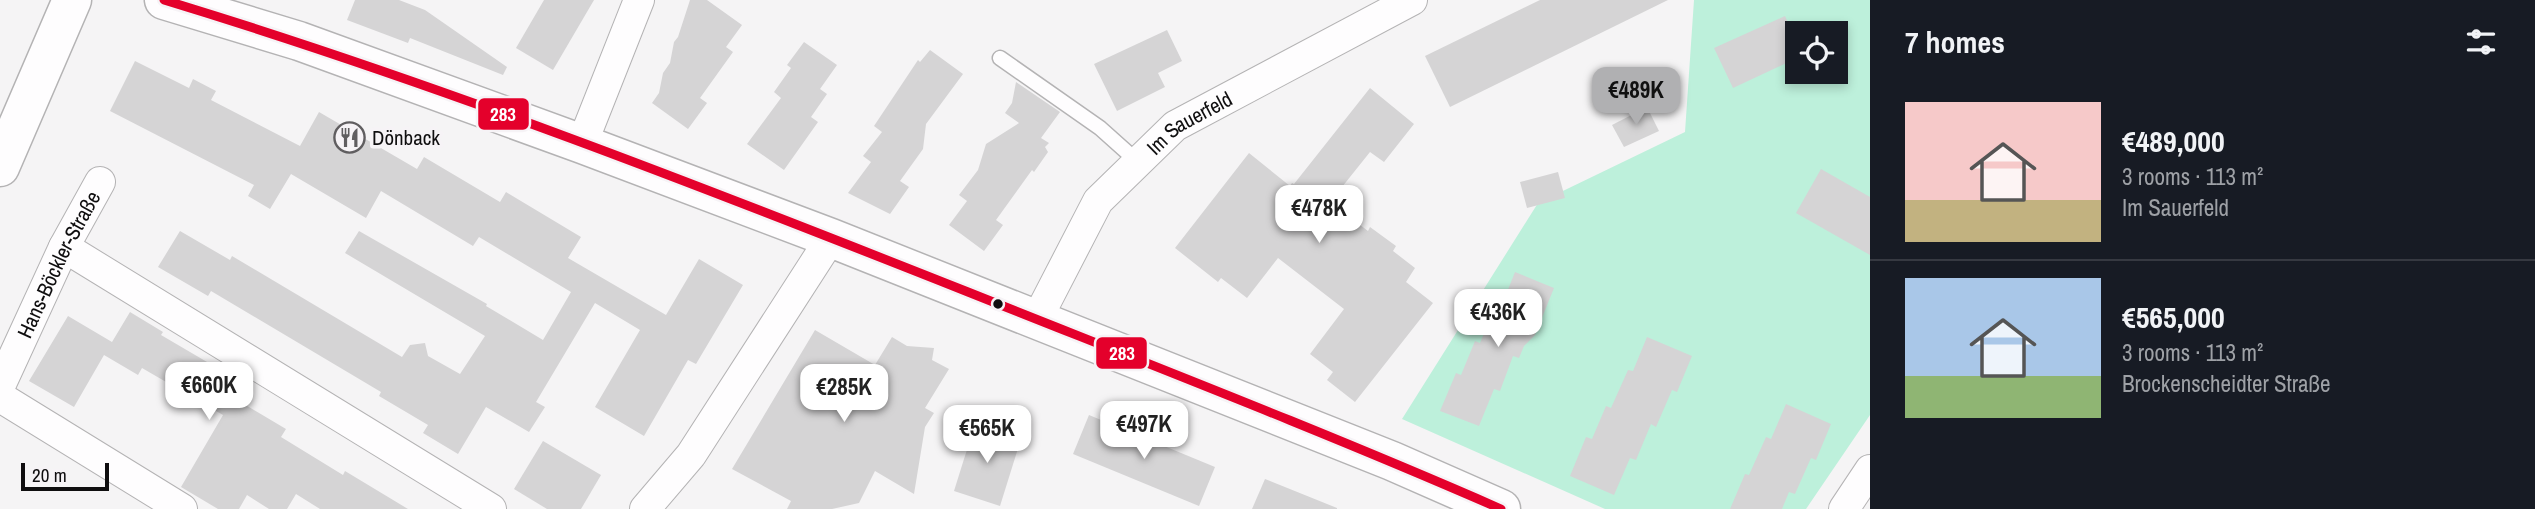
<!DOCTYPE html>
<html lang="en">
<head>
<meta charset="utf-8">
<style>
  :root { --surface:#171b24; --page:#242831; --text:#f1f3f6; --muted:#9ea1a6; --line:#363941; --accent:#b0b0b2 }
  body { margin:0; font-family:"Archivo Narrow",sans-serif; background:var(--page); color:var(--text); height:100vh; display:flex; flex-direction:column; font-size:26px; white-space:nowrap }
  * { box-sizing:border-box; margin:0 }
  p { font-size:23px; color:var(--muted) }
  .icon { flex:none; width:38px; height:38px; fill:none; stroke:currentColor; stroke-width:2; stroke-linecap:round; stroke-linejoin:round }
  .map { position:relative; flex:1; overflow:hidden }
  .drawer { display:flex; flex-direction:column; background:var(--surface); width:665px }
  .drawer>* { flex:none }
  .fabs { position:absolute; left:1785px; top:21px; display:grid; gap:14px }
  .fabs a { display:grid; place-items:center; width:63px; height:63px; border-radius:0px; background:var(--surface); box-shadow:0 4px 10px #0003; font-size:35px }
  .scale { position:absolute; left:21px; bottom:18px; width:88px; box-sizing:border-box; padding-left:7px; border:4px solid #0f0e0f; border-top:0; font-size:19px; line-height:24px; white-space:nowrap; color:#0f0e0f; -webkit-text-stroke:5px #f6f3f6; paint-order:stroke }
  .price { position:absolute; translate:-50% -60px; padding:0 16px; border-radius:14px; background:#fff; color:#222; font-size:23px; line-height:46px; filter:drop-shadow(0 2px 4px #0008) }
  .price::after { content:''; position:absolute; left:50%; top:42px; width:21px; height:16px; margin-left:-10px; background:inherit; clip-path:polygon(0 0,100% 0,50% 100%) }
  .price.active { background:var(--accent); color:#111 }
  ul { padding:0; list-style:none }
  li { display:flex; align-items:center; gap:21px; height:175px; padding:0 35px }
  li+li { border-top:2px solid var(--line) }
  li span { display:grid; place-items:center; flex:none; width:196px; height:140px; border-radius:0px; color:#555 }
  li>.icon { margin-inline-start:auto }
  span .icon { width:84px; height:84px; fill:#fffc; stroke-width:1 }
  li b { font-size:30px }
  h2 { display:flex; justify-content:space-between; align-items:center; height:84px; padding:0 35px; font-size:30px }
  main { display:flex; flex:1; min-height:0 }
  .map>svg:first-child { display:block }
  .green { fill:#bdf0db; fill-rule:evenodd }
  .building { fill:#d5d4d5 }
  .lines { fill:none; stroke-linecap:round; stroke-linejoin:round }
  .lane-casing { stroke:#b4b3b4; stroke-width:17 }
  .street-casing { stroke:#b4b3b4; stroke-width:32 }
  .secondary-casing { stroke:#b4b3b4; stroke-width:41 }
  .lane { stroke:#fefdfe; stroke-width:14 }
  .street { stroke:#fefdfe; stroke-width:30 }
  .secondary { stroke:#fefdfe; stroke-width:38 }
  .bus-1-casing { stroke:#f6f3f6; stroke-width:14 }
  .bus-1 { stroke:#e4002b; stroke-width:9 }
  .bus-dot { fill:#0f0e0f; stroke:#f6f3f6; stroke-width:2.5 }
  .labels { text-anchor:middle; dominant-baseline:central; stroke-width:7; stroke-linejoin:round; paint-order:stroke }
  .street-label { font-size:21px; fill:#0f0e0f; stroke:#f6f3f6 }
  .poi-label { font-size:21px; fill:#0f0e0f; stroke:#f6f3f6; text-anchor:start }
  .line-badge { stroke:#f6f3f6; stroke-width:2.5 }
  .badge-label { font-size:19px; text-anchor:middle; font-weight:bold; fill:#fff }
</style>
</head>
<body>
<main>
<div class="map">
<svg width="1870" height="509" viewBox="0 0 1870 509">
  <rect width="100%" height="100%" fill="#f5f4f5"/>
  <path class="green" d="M1694 0H1870V415L1806 509H1605L1402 419 1538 203 1685 132ZM1797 33H1836V72H1797Z"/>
  <g class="building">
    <path d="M355 0H399L425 10 507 67 503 75 410 38 408 43 347 20Z"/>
    <path d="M544 0H594L553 70 516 48Z"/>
    <path d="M690 0H707L742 25 726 47 733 52 700 98 707 103 688 129 652 103 659 93 663 73 670 63 674 42 678 37Z"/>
    <path d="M1540 0H1668L1450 107 1425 56Z"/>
    <path d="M1785 16 1797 42V58L1733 88 1714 48Z"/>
    <path d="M1167 30 1182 61 1158 73 1165 87 1117 111 1094 64Z"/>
    <path d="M804 42 837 65 820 89 827 94 811 117 818 122 784 170 747 144 781 98 774 92 791 68 787 65Z"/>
    <path d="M930 50 963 74 926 124 923 149 900 181 909 187 890 214 848 193 871 162 863 156 882 132 874 126 918 60 920 62Z"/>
    <path d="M135 61 189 88 193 79 216 91 211 100 300 146 319 112 417 169 424 157 500 202 506 192 581 237 568 258 666 315 699 259 743 285 696 364 688 360 644 436 595 407 640 330 595 303 536 402 545 407 529 432 486 407 458 454 423 433 428 425 379 396 381 392 211 291 208 296 158 267 180 231 230 260 232 256 402 357 410 345 425 343 428 356 460 374 485 336 345 253 359 231 487 304 486 306 543 340 571 292 479 237 473 246 381 191 366 218 291 174 270 209 248 196 254 185 110 111Z"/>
    <path d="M1016 82 1060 112 1041 138 1049 143 1045 147 1048 152 1034 172 1032 170 996 220 1003 225 984 251 949 225 967 201 959 195 978 170 986 144 1019 123 1005 113 1012 103Z"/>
    <path d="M1370 88 1414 124 1384 162 1370 152 1330 202 1368 231 1370 227 1396 246 1393 251 1415 268 1406 282 1433 303 1355 402 1327 380 1333 372 1310 354 1344 309 1278 258 1247 298 1221 278 1218 282 1175 248 1249 153 1290 186 1292 183 1294 184Z"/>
    <path d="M1647 107 1659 131 1624 147 1612 125Z"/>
    <path d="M1821 169 1870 197V255L1796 213Z"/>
    <path d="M1558 172 1565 198 1527 208 1520 182Z"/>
    <path d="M1515 272 1554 288 1535 335 1524 346 1519 358 1513 356 1500 391 1494 389 1479 426 1440 411 1456 373 1461 375 1475 341 1480 343 1496 305 1501 307Z"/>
    <path d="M130 312 163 332 161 335 248 386 239 401 286 429 281 437 343 475 345 471 408 509H320L296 494 287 509H269L247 495 239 509H218L181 487 223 415 142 368 138 375 104 355 74 407 29 381 68 316 112 342Z"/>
    <path d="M815 330 875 365 892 337 907 346 934 348 932 360 949 369 925 408 934 413 925 427 914 494 875 471 859 503 832 509H787L791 501 732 469Z"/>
    <path d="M1647 337 1692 356 1677 392 1672 390 1656 427 1651 424 1636 460 1630 458 1614 495 1570 476 1586 437 1592 439 1606 406 1611 408 1628 370 1633 371Z"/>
    <path d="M1786 404 1831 424 1816 460 1811 458 1795 494 1789 492 1782 509H1730L1745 474 1749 475 1766 437 1771 439Z"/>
    <path d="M1089 415 1215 467 1199 506 1073 454Z"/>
    <path d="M975 424 1021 439 1000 506 954 491Z"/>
    <path d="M543 441 601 475 581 509H547L514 489Z"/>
    <path d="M1265 479 1337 508V509H1252Z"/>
  </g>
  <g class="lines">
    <defs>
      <path id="lane" d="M1000 58 1100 128 1138 162"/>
      <g id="street">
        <path d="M582 144 639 0"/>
        <path d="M64 247 491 509"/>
        <path id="s1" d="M1037 319 1098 201 1175 126 1412 0"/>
        <path id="s2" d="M0 386 64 247 100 182"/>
        <path d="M0 397 182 509"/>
        <path d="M645 509 691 455 831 238"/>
        <path d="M1844 509 1870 470"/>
      </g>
      <g id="secondary">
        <path d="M164 0 299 41 582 144 831 238 1392 461 1501 509"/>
        <path d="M0 167 72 0"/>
      </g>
    </defs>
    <use href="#lane" class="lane-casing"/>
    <use href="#street" class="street-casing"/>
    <use href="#secondary" class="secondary-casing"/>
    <use href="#lane" class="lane"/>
    <use href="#street" class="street"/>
    <use href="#secondary" class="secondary"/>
    <defs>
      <path id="bus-1" d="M164 0C437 83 703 187 968 292 1146 363 1325 432 1501 509"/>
    </defs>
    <use href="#bus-1" class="bus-1-casing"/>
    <use href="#bus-1" class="bus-1"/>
  </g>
  <defs>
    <symbol id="restaurant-ring" viewBox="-11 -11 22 22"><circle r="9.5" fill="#f6f3f6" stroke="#605e60" stroke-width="1.5"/><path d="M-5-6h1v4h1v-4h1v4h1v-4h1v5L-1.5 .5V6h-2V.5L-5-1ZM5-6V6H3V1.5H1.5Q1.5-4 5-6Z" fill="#605e60"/></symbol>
  </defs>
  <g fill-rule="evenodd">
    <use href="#restaurant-ring" x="332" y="120" width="35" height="35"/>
  </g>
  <circle class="bus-dot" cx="998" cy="304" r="6"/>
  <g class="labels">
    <g class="street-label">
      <text stroke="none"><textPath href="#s1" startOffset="254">Im Sauerfeld</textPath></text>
      <text stroke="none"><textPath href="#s2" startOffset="135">Hans-Böckler-Straße</textPath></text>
    </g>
    <g class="poi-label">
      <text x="372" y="137">Dönback</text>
    </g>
  </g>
  <g class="line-badge">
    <rect x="477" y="97" width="53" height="34" rx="7" fill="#e4002b"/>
    <rect x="1095" y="336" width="53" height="34" rx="7" fill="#e4002b"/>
  </g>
  <g class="badge-label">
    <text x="503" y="121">283</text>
    <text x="1122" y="360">283</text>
  </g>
</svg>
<div class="fabs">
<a><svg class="icon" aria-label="locate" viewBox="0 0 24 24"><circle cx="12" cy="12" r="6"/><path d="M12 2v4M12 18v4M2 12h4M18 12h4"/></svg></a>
</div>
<div class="scale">20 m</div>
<b class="price active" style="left:1636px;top:127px">€489K</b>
<b class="price" style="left:1319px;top:245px">€478K</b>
<b class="price" style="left:1498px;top:349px">€436K</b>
<b class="price" style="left:209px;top:422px">€660K</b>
<b class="price" style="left:844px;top:424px">€285K</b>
<b class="price" style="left:1144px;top:461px">€497K</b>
<b class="price" style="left:987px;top:465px">€565K</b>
</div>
<section class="drawer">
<h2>7 homes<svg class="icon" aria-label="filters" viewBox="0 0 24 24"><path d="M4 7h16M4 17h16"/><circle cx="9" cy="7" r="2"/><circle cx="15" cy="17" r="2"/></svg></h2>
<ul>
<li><span style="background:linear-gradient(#f6c9c9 70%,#c2b280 0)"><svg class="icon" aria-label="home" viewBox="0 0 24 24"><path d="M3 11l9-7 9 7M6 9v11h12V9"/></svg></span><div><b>€489,000</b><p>3 rooms · 113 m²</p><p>Im Sauerfeld</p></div></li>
<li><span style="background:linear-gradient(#a9c7e8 70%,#8fb573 0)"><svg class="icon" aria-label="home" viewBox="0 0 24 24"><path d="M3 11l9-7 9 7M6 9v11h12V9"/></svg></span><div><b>€565,000</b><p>3 rooms · 113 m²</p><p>Brockenscheidter Straße</p></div></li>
</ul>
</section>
</main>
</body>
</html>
